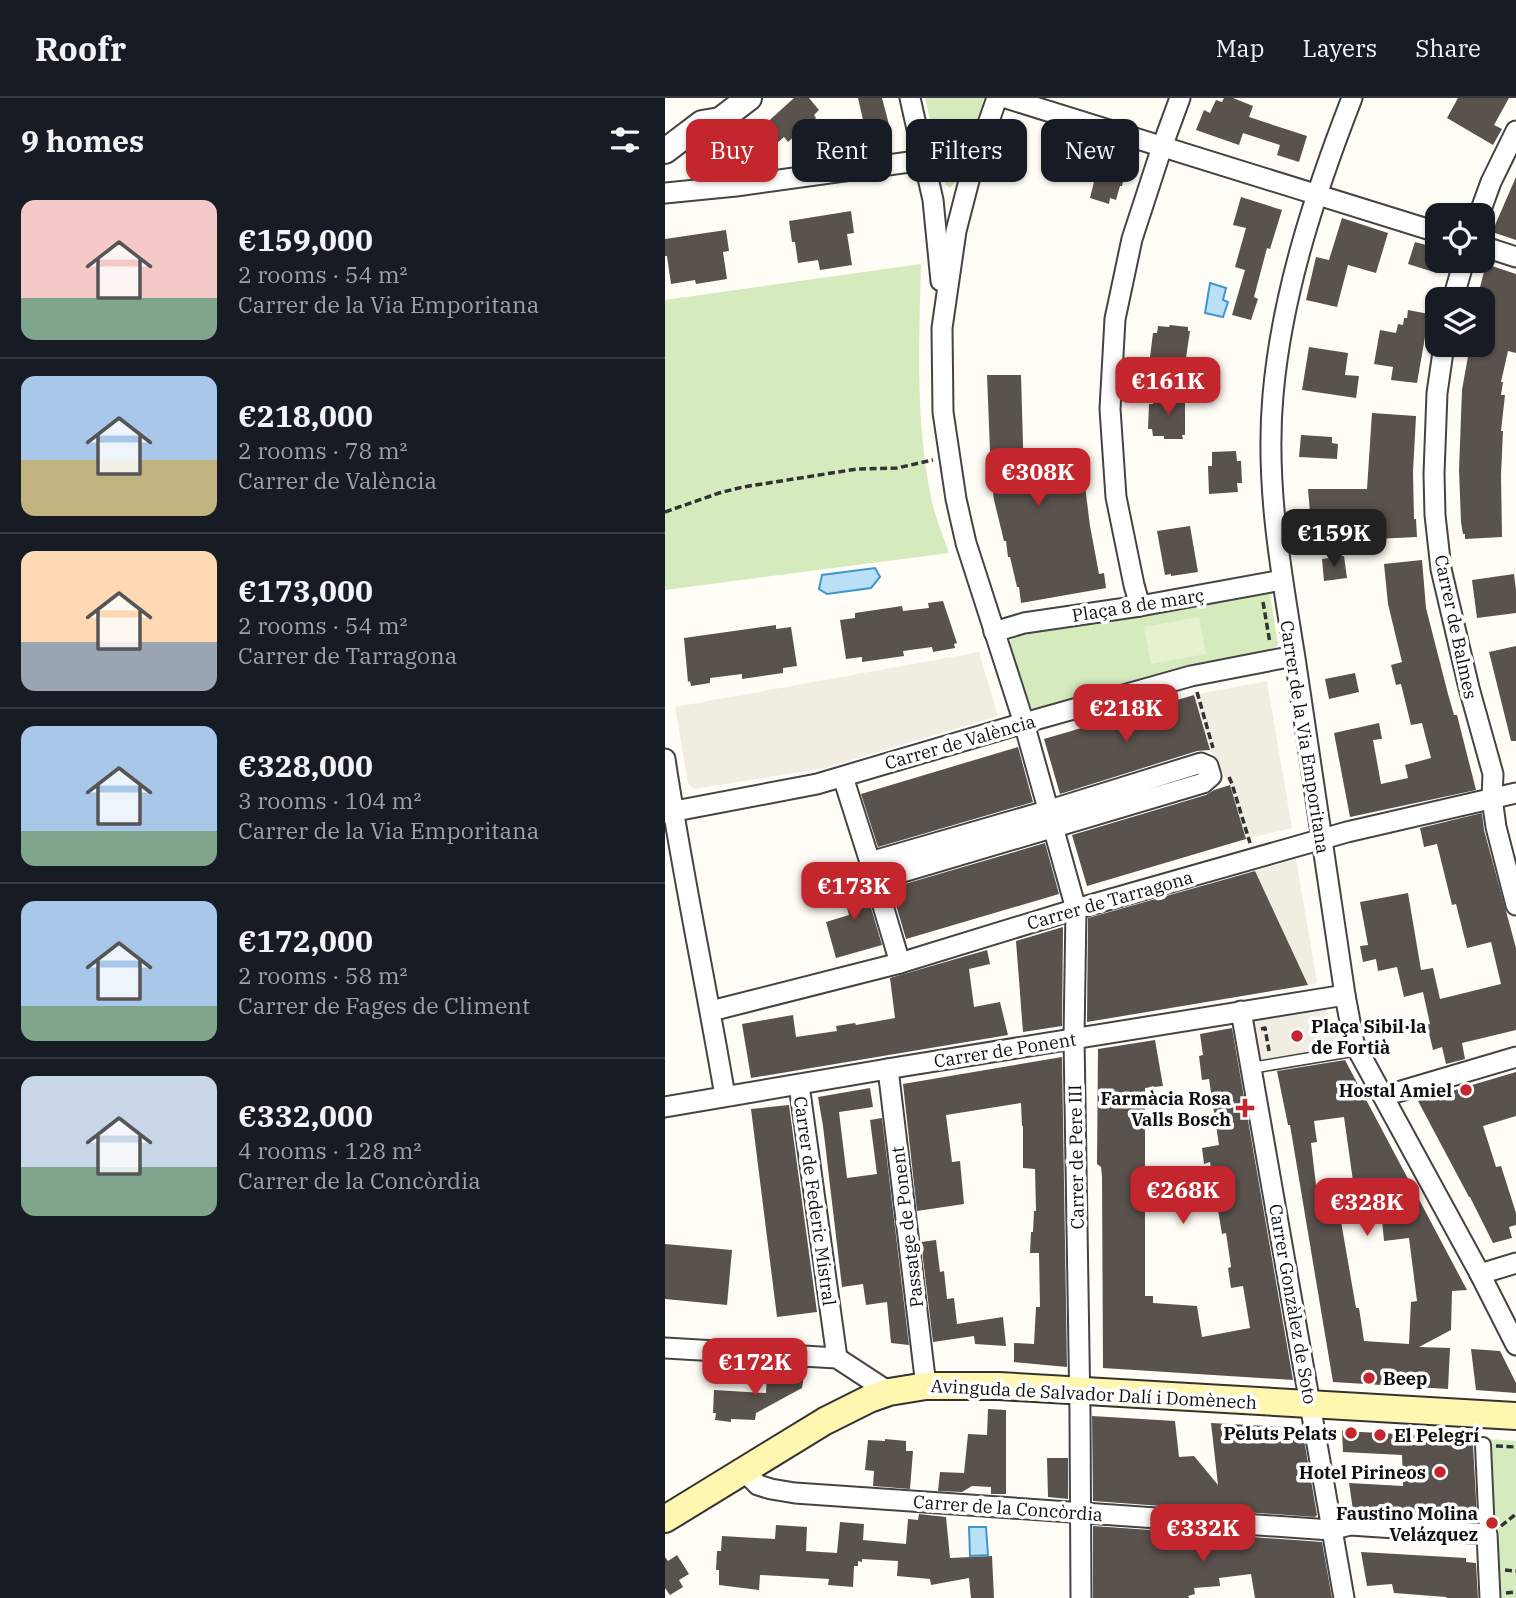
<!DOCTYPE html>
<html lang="en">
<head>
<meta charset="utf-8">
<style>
  :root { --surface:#171b24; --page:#20242c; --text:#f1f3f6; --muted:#9ea1a6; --line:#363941; --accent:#c4262e }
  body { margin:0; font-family:"IBM Plex Serif",serif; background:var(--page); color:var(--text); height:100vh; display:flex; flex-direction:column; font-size:26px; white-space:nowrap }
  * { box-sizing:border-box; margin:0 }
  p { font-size:23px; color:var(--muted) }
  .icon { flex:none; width:38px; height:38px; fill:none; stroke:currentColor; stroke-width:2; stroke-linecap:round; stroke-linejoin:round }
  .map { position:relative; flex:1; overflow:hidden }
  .panel { display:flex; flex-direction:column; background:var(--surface); width:665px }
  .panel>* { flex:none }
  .hud { position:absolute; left:21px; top:21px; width:665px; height:63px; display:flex; gap:14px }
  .fabs { position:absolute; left:760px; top:105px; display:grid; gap:14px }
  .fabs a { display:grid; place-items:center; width:70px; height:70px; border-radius:14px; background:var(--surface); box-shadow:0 2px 5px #0004; font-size:35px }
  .price { position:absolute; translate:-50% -60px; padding:0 16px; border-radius:14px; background:var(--accent); color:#fff; font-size:23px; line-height:46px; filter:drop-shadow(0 2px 4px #0008) }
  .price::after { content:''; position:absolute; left:50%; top:42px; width:21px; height:16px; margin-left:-10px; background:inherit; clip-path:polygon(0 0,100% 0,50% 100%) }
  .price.selected { background:#222; color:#fff }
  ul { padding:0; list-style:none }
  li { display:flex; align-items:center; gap:21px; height:175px; padding:0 21px }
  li+li { border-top:2px solid var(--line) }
  li span { display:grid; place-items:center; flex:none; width:196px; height:140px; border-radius:14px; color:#555 }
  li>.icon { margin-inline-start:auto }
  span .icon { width:84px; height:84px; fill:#fffc; stroke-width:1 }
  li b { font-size:30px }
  h2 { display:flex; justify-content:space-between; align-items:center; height:84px; padding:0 21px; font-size:30px }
  .tag { padding:0 24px; border-radius:14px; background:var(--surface); box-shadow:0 2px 5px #0004; font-size:24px; line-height:63px }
  .tag.selected { background:var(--accent); color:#fff }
  header { display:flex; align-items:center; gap:42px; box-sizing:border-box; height:98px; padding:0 35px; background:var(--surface); border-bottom:2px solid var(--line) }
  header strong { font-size:33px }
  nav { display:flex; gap:38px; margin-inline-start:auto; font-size:24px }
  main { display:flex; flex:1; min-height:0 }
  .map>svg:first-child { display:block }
  .green { fill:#d5ebbd }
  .pitch { fill:#e6f2cf }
  .plaza { fill:#f1ede2 }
  .water { fill:#b9e0f7; stroke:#3f96cf; stroke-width:2 }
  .building { fill:#5a524d; fill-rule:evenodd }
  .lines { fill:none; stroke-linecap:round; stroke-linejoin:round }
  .service-casing { stroke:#444; stroke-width:13 }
  .pedestrian-casing { stroke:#444; stroke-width:18 }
  .minor-casing { stroke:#444; stroke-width:23 }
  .tertiary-casing { stroke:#444; stroke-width:28 }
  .secondary-casing { stroke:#333; stroke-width:30 }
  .path { stroke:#333; stroke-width:3.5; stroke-dasharray:7 3.5; stroke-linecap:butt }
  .service { stroke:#fff; stroke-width:10 }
  .pedestrian { stroke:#fff; stroke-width:14 }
  .minor { stroke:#fff; stroke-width:19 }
  .tertiary { stroke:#fff; stroke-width:24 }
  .secondary { stroke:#fff6b0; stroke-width:26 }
  .poi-dot { fill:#c4262e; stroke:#fff; stroke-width:2.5 }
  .labels { text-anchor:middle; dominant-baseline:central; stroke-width:7; stroke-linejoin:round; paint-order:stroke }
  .street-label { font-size:18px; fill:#111; stroke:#fff }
  .poi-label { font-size:18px; font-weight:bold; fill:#111; stroke:#fff; text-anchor:end }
</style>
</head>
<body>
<header>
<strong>Roofr</strong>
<nav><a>Map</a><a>Layers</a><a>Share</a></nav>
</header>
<main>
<section class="panel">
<h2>9 homes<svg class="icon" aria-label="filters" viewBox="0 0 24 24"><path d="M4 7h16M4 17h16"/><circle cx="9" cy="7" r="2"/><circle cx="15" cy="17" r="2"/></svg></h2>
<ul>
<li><span style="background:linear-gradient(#f6c9c9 70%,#7fa58c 0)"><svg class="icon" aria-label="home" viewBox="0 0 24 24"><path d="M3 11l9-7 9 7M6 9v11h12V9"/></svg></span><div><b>€159,000</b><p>2 rooms · 54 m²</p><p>Carrer de la Via Emporitana</p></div></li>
<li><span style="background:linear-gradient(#a9c7e8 60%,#c2b280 0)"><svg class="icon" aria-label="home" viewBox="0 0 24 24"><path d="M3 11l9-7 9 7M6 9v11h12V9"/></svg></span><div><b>€218,000</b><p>2 rooms · 78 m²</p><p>Carrer de València</p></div></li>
<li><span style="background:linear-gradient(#ffd9b3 65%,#9aa5b1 0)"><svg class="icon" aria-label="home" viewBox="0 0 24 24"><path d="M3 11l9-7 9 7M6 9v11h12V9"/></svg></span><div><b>€173,000</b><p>2 rooms · 54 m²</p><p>Carrer de Tarragona</p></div></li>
<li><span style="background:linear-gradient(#a9c7e8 75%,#7fa58c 0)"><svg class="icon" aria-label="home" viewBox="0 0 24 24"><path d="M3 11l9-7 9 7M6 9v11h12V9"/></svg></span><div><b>€328,000</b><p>3 rooms · 104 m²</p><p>Carrer de la Via Emporitana</p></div></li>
<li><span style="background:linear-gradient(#a9c7e8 75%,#7fa58c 0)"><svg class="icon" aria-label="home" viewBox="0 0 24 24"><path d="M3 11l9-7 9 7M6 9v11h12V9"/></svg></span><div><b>€172,000</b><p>2 rooms · 58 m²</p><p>Carrer de Fages de Climent</p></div></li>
<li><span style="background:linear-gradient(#c9d6e8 65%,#7fa58c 0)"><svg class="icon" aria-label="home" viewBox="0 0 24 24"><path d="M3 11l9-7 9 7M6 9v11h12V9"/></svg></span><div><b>€332,000</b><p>4 rooms · 128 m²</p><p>Carrer de la Concòrdia</p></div></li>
</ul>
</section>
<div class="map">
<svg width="851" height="1500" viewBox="0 0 851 1500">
  <rect width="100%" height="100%" fill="#fffdf5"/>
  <g class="green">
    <path d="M260 0H319L293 80 285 90 281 87Z"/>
    <path d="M256 166C254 245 250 326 267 404 271 421 278 438 284 455L0 492V202Z"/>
    <path d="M601 494 604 495 605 497 613 546 610 550 524 568 369 611 366 609 345 547 346 542 349 539 435 521Z"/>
    <path d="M823 1341 851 1343V1500H832Z"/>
  </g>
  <path class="pitch" d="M534 519 541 556 486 566 479 529Z"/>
  <g class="plaza">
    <path d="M314 554 333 618 160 670 29 691 23 685 10 609Z"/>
    <path d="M602 583 627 730 581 741 565 687 545 652 529 597Z"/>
    <path d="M631 761 652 885 643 887 590 773Z"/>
    <path d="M660 911 662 913 678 944V948L594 962 586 927 588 923Z"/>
  </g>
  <g class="water">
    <path d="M545 185 561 190 558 202 563 204 558 219 540 215Z"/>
    <path d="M210 470 215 479 206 490 162 496 154 491 157 477Z"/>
    <path d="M304 1429H321L323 1457 305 1458Z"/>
  </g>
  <g class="building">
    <path d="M129 0H144L154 12 149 17 151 20 123 44 119 39 111 46 96 30Z"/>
    <path d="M193 0H217L227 38 203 44Z"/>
    <path d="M559 0H568L588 8 584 19 642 38 634 64 612 57 615 47 578 35 574 47 531 32 539 12 545 15 551 2 557 4Z"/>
    <path d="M793 0H844L829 27 837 31 828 47 782 20Z"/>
    <path d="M76 27 90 43 79 54 64 38Z"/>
    <path d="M436 56 459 62 456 74 460 75 457 88H455L451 102 445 100 444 106 425 100Z"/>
    <path d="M851 79V142L827 134Z"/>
    <path d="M576 99 617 112 605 151 602 150 589 199 593 201 586 222 567 217 580 172 570 169 581 130 568 127Z"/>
    <path d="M186 113 189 135 182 136 187 167 155 172 153 162 133 165 130 144H127L124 123Z"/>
    <path d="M677 120 723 135 711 175 683 167 672 209 641 202 651 159 664 162Z"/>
    <path d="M61 132 64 153 58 154 62 181 31 186 30 182 6 186 2 158H0V141Z"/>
    <path d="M750 144 772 150V175L743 166Z"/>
    <path d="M821 166 851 176V255L843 253 836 284H838L836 297H840L836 333H838L836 377 837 439 800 441V436H798L796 424 794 372 797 292 805 247H817V201H812Z"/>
    <path d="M743 212 764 216 752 285 726 282 728 269 709 266 715 232 731 235 733 226 738 227 739 220H742Z"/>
    <path d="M505 227 523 229V233H525L519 273 499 270 500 268 489 266V259H485L488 235H492L493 228 504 229Z"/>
    <path d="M644 249 683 255 680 277 694 278 691 300 637 292Z"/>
    <path d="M322 277H356L359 381 388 378 386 369 420 364 422 380H419L425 428 434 476 439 475 441 490 356 505 354 489H352L345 459H343L341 443H339L329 402 326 379Z"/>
    <path d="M499 296 518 297V301H520V337H517L518 341H499V338H488L487 331H483L484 306H488V299H499Z"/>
    <path d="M707 315 751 318 748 374 749 421H751L752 439 709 441 708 423 646 426 643 391H702Z"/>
    <path d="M636 337 667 339V345L673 346 672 361 634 359Z"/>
    <path d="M571 353 572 363H576L577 385H572L573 394 544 396 543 368H547V354Z"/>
    <path d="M525 428 533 474 506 478V476L500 477 492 433Z"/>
    <path d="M679 458 682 480 659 483 657 461Z"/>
    <path d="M757 462 761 510 783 596 789 617H792L811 692 685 719 669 635 714 625 717 641 708 642 716 686 743 680 740 667 766 660 757 625 746 627 736 586 731 587 726 567 737 564 723 506 719 466Z"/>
    <path d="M849 476 851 492V515L812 520 807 482Z"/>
    <path d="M278 503 292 545 289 546 290 550 268 554 267 549 238 553 239 558 197 564V559L181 561 175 522 190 520V515L237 508 238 513 264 510 263 505Z"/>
    <path d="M111 527V531L126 529 132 568 118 570V575L77 581V576L45 580V585L26 588 25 583 23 584 19 540Z"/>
    <path d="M851 548V643H846L824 554Z"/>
    <path d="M690 575 694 594 664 601 660 581Z"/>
    <path d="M529 597 545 652 532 653 395 696 379 641Z"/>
    <path d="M353 649 368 704 213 749 196 696Z"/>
    <path d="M565 687 581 741 422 788 407 737 541 697 549 692Z"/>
    <path d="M817 715 819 732 851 850V932L797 945 800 961 781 966 777 949 768 952 762 927 765 926 758 894 739 899 732 869 713 873 711 861 698 864 695 848 703 847 695 804 743 795 756 872 768 870 775 901 836 886 826 844 802 850 791 806 787 807 772 746 759 749 755 730Z"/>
    <path d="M380 745 394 796 241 841 226 790Z"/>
    <path d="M590 773 643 887 422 924 423 820Z"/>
    <path d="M197 779 217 847 171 860 161 824 184 817 175 785Z"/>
    <path d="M398 829 397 928 358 934 351 843Z"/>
    <path d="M322 852 325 866 304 871 309 909 335 904 343 937 86 980 77 926 128 917 131 939 172 933 171 928 190 925 191 927 230 920 225 880Z"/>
    <path d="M567 930 628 1282 438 1270 437 1079 436 1069 432 1066 433 951 490 942 498 988 480 990V1198H488V1205L532 1208 537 1239 585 1230 578 1188 566 1190 563 1170 566 1169 561 1135 557 1136 545 1064 539 1066 537 1050 554 1047 544 981 537 982 534 958 538 957 535 936Z"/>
    <path d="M397 959 402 1269 349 1264V1245L369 1246 371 1209H375L374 1155H365L366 1134H368L369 1113H371L370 1071 358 1070V1028H357L356 1005 281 1017 287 1064 295 1063 299 1106 252 1113 238 986Z"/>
    <path d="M680 962 802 1192 787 1193 786 1232 754 1249 785 1250 783 1291 668 1284 625 1027H623L612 973ZM679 1019 688 1083 715 1080 721 1122H717L719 1143 744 1140 752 1203 746 1204 744 1246 699 1243 694 1210H691L673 1106H675L672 1085 651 1087 646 1045 652 1044 649 1023Z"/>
    <path d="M851 974V1018L818 1028 831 1069 836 1068 851 1115V1127L844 1129 847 1140 828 1145 805 1099H804L753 1003Z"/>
    <path d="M205 990 208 1009 174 1014 182 1080 212 1076 205 1022 217 1020 244 1247 226 1245 222 1204 201 1207 198 1186 177 1189 158 1028 153 999Z"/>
    <path d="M124 1007 152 1214 112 1219 86 1011Z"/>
    <path d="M271 1142 275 1174 279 1173 282 1201 289 1200 292 1226 338 1219 341 1248 310 1246 309 1238 268 1244 256 1144Z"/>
    <path d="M0 1146 67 1152 62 1207 0 1201Z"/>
    <path d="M806 1251 835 1253 851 1285V1295L811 1292Z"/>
    <path d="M102 1273 139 1277 137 1290 91 1315 90 1322 66 1321V1324L50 1322 51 1315H48L49 1292 101 1295Z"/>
    <path d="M323 1311 341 1312V1396H326V1389L307 1388 297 1394 273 1393 275 1374 299 1375 303 1336 322 1337Z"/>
    <path d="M427 1318 510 1323 514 1359 529 1358 553 1387 546 1325 637 1330 652 1417 650 1419 428 1403Z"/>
    <path d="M677 1333 810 1340 808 1347 812 1419 688 1412 684 1385 738 1388 737 1357 678 1354Z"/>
    <path d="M220 1341 241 1343V1353H248L245 1391 208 1388 209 1373 200 1372 203 1342 220 1343Z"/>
    <path d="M382 1360H403V1401L383 1399Z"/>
    <path d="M254 1416 281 1419 285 1460 327 1458 329 1500H306L304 1480 266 1487 265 1481 232 1478 233 1463 197 1461V1464L193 1463V1468H189L188 1489 163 1487 164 1481 95 1477 94 1492 54 1487V1472H51L52 1453H56L57 1438 110 1441 111 1427 142 1429 141 1453 172 1455 175 1424 199 1426 198 1442 241 1446 243 1421 253 1422Z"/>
    <path d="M428 1428 657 1444 667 1500H590L586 1476 554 1480 555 1488 529 1490 530 1496 523 1498 524 1500H428Z"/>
    <path d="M696 1454 801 1460V1464L811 1465 813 1500H782L781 1499 729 1495 727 1486 702 1488Z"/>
    <path d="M12 1457 24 1476 14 1482 18 1489 5 1497 0 1490V1459L3 1463Z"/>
  </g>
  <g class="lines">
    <defs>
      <path id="service" d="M586 970 693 952"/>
      <path id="pedestrian" d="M818 1347 822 1436"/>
      <g id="minor">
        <path d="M245 0 268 102 276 183"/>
        <path d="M332 0 307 71 291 133 277 230 278 314 291 401 301 445 359 625 411 811 409 940 415 1316 416 1500"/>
        <path d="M341 0 772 134"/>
        <path d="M687 0C650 95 617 195 608 297 600 386 616 473 630 560 647 672 663 785 680 897L689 945 815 1176 851 1247"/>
        <path d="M0 95 71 88 259 62"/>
        <path d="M814 117 826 84 851 33"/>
        <path d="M817 148 851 159"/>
        <path d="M788 201 799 163"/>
        <path d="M779 247 772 295 769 376 770 417 776 471 804 590 828 676 827 700 831 729 851 807"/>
        <path d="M475 508 469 487 451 399 445 311 450 221 467 141 497 49 515 0"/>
        <path d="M329 534 359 525 475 508 617 482"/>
        <path d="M0 661C17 774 41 886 60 998"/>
        <path d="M178 679 205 764 235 865"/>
        <path d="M0 715 152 686 359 625 526 578 629 558"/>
        <path d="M205 764 385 712 536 665 543 668 546 678 538 685 211 782"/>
        <path d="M46 913 235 865 411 811 682 734 851 695"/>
        <path d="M576 913 679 1500"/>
        <path d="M223 971 261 1288"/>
        <path d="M134 987 172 1260"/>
        <path d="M719 998 851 959"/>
        <path d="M0 1009 240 968 680 897"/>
        <path d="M815 1176 851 1165"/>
        <path d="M0 1250 172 1260 224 1294"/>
        <path d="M79 1373 93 1387 106 1391 130 1395 666 1432 685 1427 822 1436 825 1500"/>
      </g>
      <path id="tertiary" d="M0 53 37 25 55 22 84 0"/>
      <path id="secondary" d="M0 1421 160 1323 204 1301 224 1294 261 1288H334L851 1318"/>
    </defs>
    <use href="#service" class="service-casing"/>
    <use href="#pedestrian" class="pedestrian-casing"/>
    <use href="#minor" class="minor-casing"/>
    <use href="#tertiary" class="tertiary-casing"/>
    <use href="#secondary" class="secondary-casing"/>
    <g class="path">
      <path d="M0 414 54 395 78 389 192 371 232 370 268 362"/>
      <path d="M598 504 605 545"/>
      <path d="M532 594 548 650"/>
      <path d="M564 679 567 686 585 745"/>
      <path d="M596 931 600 930 604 953"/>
      <path d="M831 1348 851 1349"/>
      <path d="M836 1428 851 1416"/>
      <path d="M840 1472 851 1473"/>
      <path d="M841 1495 851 1494"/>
    </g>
    <use href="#service" class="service"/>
    <use href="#pedestrian" class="pedestrian"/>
    <use href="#minor" class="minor"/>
    <use href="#tertiary" class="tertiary"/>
    <use href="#secondary" class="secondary"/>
  </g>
  <g class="poi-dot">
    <circle cx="632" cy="938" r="7"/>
    <circle cx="801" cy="992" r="7"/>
    <path d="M576.5 999.5h7v7h7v7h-7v7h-7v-7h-7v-7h7z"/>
    <circle cx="704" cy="1280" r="7"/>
    <circle cx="686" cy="1335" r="7"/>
    <circle cx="715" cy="1337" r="7"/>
    <circle cx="775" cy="1374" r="7"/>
    <circle cx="827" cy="1425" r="7"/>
  </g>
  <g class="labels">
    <g class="street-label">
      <text transform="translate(473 507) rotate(-9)">Plaça 8 de març</text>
      <text transform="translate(791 529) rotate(78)">Carrer de Balmes</text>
      <text transform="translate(640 639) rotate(81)">Carrer de la Via Emporitana</text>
      <text transform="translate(295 644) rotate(-16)">Carrer de València</text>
      <text transform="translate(445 802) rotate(-16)">Carrer de Tarragona</text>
      <text transform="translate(340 952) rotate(-9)">Carrer de Ponent</text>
      <text transform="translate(411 1059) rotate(-91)">Carrer de Pere III</text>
      <text transform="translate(150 1103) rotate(82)">Carrer de Federic Mistral</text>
      <text transform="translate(242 1129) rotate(-97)">Passatge de Ponent</text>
      <text transform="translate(628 1206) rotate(80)">Carrer Gonzàlez de Soto</text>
      <text transform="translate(429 1296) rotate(3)">Avinguda de Salvador Dalí i Domènech</text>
      <text transform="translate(343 1410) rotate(4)">Carrer de la Concòrdia</text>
    </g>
    <g class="poi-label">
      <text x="646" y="928" text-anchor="start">Plaça Sibil·la<tspan x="646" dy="21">de Fortià</tspan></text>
      <text x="787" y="992">Hostal Amiel</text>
      <text x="566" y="1000">Farmàcia Rosa<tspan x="566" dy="21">Valls Bosch</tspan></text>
      <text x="718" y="1280" text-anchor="start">Beep</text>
      <text x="672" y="1335">Peluts Pelats</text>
      <text x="729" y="1337" text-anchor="start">El Pelegrí</text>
      <text x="761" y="1374">Hotel Pirineos</text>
      <text x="813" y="1415">Faustino Molina<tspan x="813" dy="21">Velázquez</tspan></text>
    </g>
  </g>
</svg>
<div class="fabs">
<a><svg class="icon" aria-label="locate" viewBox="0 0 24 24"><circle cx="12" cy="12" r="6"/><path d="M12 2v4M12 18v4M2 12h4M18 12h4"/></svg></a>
<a><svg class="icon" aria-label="layers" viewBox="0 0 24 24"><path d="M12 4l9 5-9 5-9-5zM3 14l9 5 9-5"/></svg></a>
</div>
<b class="price" style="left:503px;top:319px">€161K</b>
<b class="price" style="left:373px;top:410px">€308K</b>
<b class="price selected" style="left:669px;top:471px">€159K</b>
<b class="price" style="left:461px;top:646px">€218K</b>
<b class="price" style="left:189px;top:824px">€173K</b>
<b class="price" style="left:518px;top:1128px">€268K</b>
<b class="price" style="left:702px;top:1140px">€328K</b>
<b class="price" style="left:90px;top:1300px">€172K</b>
<b class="price" style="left:538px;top:1466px">€332K</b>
<div class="hud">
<a class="tag selected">Buy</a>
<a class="tag">Rent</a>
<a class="tag">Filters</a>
<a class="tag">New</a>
</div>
</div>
</main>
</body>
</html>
